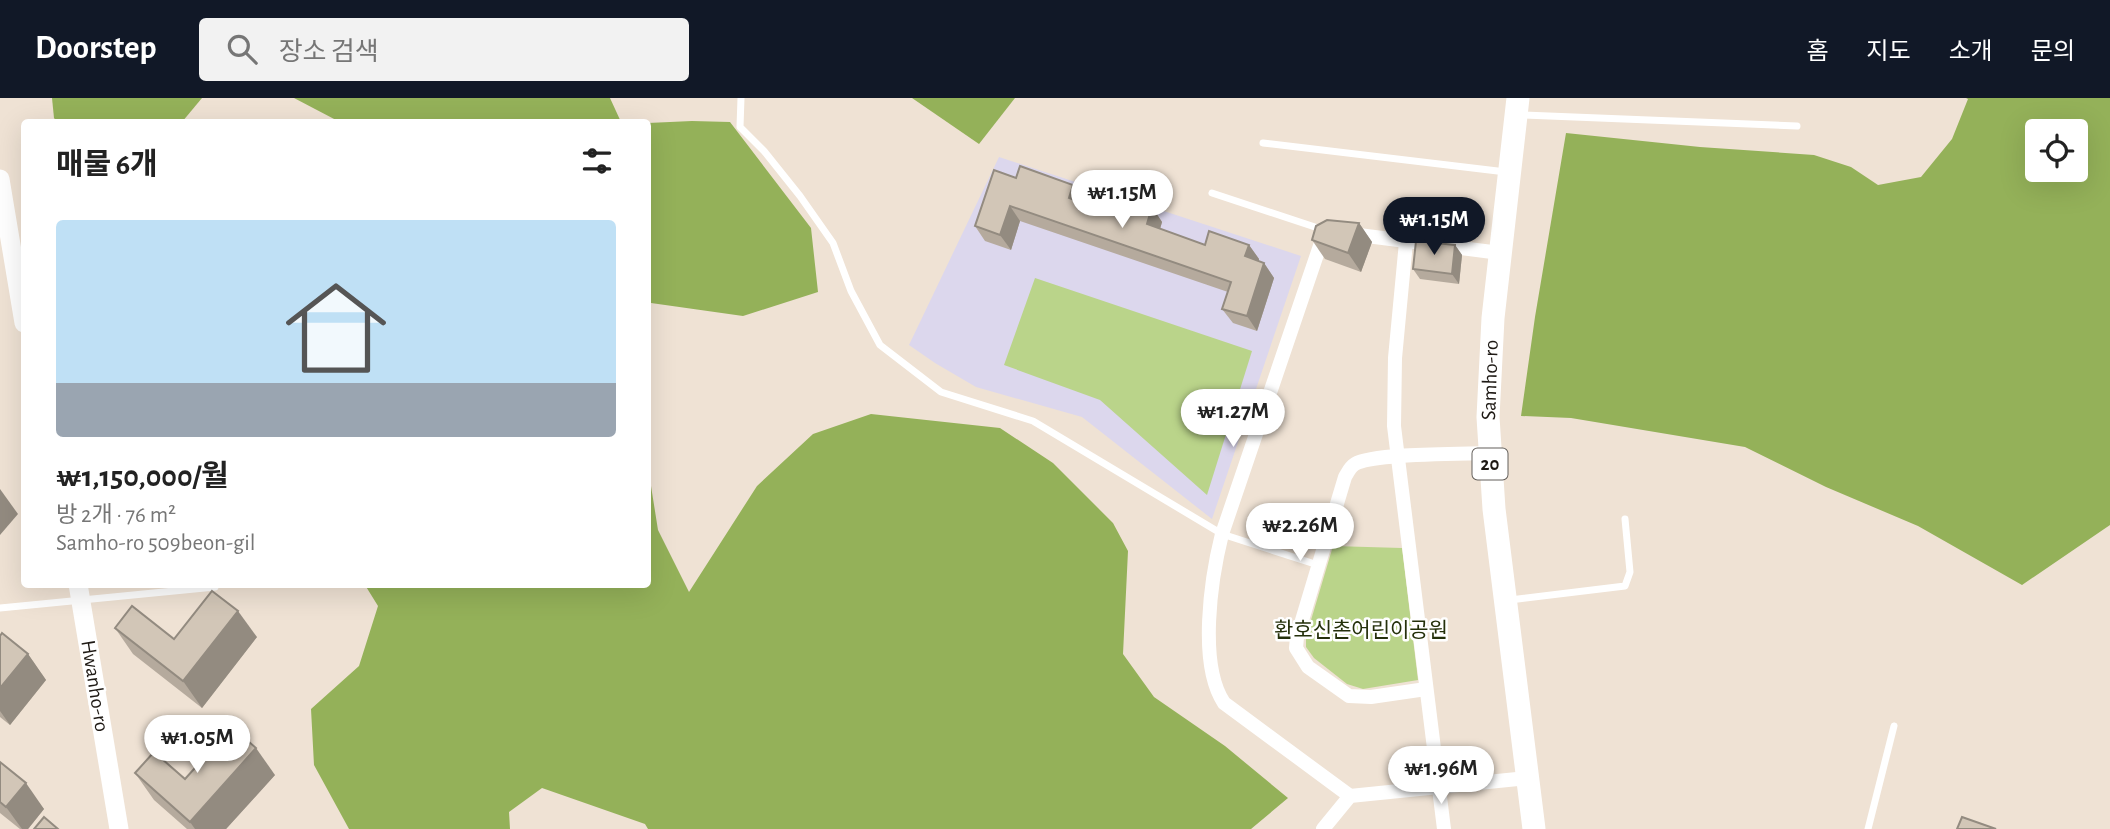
<!DOCTYPE html>
<html lang="ko">
<head>
<meta charset="utf-8">
<style>
  :root { --surface:#fff; --page:#f2f2f2; --text:#222; --muted:#767676; --accent:#111827 }
  body { margin:0; font-family:"Alegreya Sans","Noto Sans KR",sans-serif; background:var(--page); color:var(--text); height:100vh; display:flex; flex-direction:column; font-size:26px; white-space:nowrap }
  * { box-sizing:border-box; margin:0 }
  p { font-size:23px; color:var(--muted) }
  .icon { flex:none; width:38px; height:38px; fill:none; stroke:currentColor; stroke-width:2; stroke-linecap:round; stroke-linejoin:round }
  .map { position:relative; flex:1; overflow:hidden }
  .sheet { position:absolute; left:21px; top:21px; width:630px; height:469px; display:flex; flex-direction:column; background:var(--surface); border-radius:7px; box-shadow:0 7px 28px #0002 }
  .sheet>* { flex:none }
  .buttons { position:absolute; left:2025px; top:21px; display:grid; gap:14px }
  .buttons a { display:grid; place-items:center; width:63px; height:63px; border-radius:7px; background:var(--surface); box-shadow:0 7px 28px #0002; font-size:35px }
  .price { position:absolute; translate:-50% -60px; padding:0 16px; border-radius:24px; background:#fff; color:#222; font-size:23px; line-height:46px; filter:drop-shadow(0 2px 4px #0008) }
  .price::after { content:''; position:absolute; left:50%; top:42px; width:21px; height:16px; margin-left:-10px; background:inherit; clip-path:polygon(0 0,100% 0,50% 100%) }
  .price.on { background:var(--accent); color:#fff }
  ul { padding:0; list-style:none }
  li { display:grid; align-content:center; gap:14px; height:371px; padding:0 35px }
  li span { display:grid; place-items:center; height:217px; border-radius:7px; color:#555 }
  li>.icon { margin-inline-start:auto }
  span .icon { width:126px; height:126px; fill:#fffc; stroke-width:1 }
  li b { font-size:30px }
  h2 { display:flex; justify-content:space-between; align-items:center; height:84px; padding:0 35px; font-size:30px }
  header { display:flex; align-items:center; gap:42px; box-sizing:border-box; height:98px; padding:0 35px; background:var(--accent); color:#fff }
  header strong { font-size:33px }
  nav { display:flex; gap:38px; margin-inline-start:auto; font-size:24px }
  .search { width:490px; height:63px; background:var(--page); display:flex; align-items:center; gap:18px; box-sizing:border-box; padding:0 24px; border-radius:7px; color:var(--muted); font-size:26px }
  .map>svg:first-child { display:block }
  .education { fill:#dcd7ed }
  .green { fill:#bad48a }
  .forest { fill:#94b159; fill-rule:evenodd }
  .lines { fill:none; stroke-linecap:round; stroke-linejoin:round }
  .service { stroke:#fff; stroke-width:7 }
  .minor { stroke:#fff; stroke-width:14 }
  .tertiary { stroke:#fff; stroke-width:19 }
  .primary { stroke:#fff; stroke-width:23 }
  .wall { fill:#b5aa9d }
  .shaded-wall { fill:#938b80 }
  .building { fill:#d2c6b7; stroke:#938b80; stroke-width:2 }
  .labels { text-anchor:middle; dominant-baseline:central; stroke-width:5; stroke-linejoin:round; paint-order:stroke }
  .shield { fill:#fff; stroke:#625e5a; stroke-width:2 }
  .shield-label { font-size:19px; font-weight:bold; fill:#1e1914 }
  .street-label { font-size:21px; fill:#1e1914; stroke:#fff }
  .park-label { font-size:21px; fill:#24300a; stroke:#fff }
</style>
</head>
<body>
<header>
<strong>Doorstep</strong>
<div class="search"><svg class="icon" aria-label="search" viewBox="0 0 24 24"><circle cx="10" cy="10" r="6"/><path d="M15 15l6 6"/></svg>장소 검색</div>
<nav><a>홈</a><a>지도</a><a>소개</a><a>문의</a></nav>
</header>
<div class="map">
<svg width="2110" height="731" viewBox="0 0 2110 731">
  <rect width="100%" height="100%" fill="#efe2d4"/>
  <path class="education" d="M999 59 1301 158 1212 421 1082 319 976 289 935 265 909 247Z"/>
  <g class="green">
    <path d="M1035 180 1252 253 1207 397 1100 302 1004 267Z"/>
    <path d="M1333 448 1402 450 1418 582 1363 591 1347 586 1314 560 1306 549V539Z"/>
  </g>
  <g class="forest">
    <path d="M52 0H202L182 24H57L54 20Z"/>
    <path d="M294 0H610L621 24H336V22Z"/>
    <path d="M912 0H1015L979 46Z"/>
    <path d="M1966 0H2110V427L2022 487 1918 428 1826 389 1745 349 1571 320 1521 318 1535 219 1566 35 1700 49 1814 57 1851 69 1878 87 1921 79 1952 41 1968 1ZM2037 33H2076V72H2037Z"/>
    <path d="M692 23 730 24 811 130 818 194 743 218 651 205 648 210V25Z"/>
    <path d="M871 316 1000 330 1053 365 1113 425 1128 453 1123 556 1154 599 1225 648 1288 700 1251 731H648L645 726 542 690 509 714 510 731H349L314 667 311 611 359 568 378 508 365 487 648 486V369L658 432 689 494 757 388 813 336Z"/>
  </g>
  <g class="lines">
    <g class="service">
      <path d="M741 0 740 29 764 53 800 98 833 145 851 193 880 247 941 294 1033 323 1222 436 1318 467"/>
      <path d="M1521 17 1797 28"/>
      <path d="M1263 45 1506 74"/>
      <path d="M1212 95 1324 132"/>
      <path d="M1510 502 1625 488 1630 474 1625 421"/>
      <path d="M0 510 215 489"/>
      <path d="M1868 731 1894 628"/>
    </g>
    <g class="minor">
      <path d="M1325 133 1222 436C1211 480 1198 566 1224 605L1350 698"/>
      <path d="M1351 136 1500 155"/>
      <path d="M1406 144 1395 260 1394 328 1444 731"/>
      <path d="M1426 591 1371 599 1349 598 1308 569 1296 550 1297 539 1345 379C1348 374 1350 369 1355 366 1373 355 1464 356 1489 355"/>
      <path d="M1323 731 1350 698 1527 680"/>
    </g>
    <g class="tertiary">
      <path d="M0 81 24 225"/>
      <path d="M78 486 119 731"/>
    </g>
    <path class="primary" d="M1518 0 1493 220 1488 319 1494 411 1534 731"/>
  </g>
  <g class="wall">
    <path d="M1016 80 1073 87 1083 101 1082 105 1100 112 1152 109 1162 124 1160 131 1205 147H1249L1259 161V163L1264 165 1274 180 1257 233 1233 225 1222 211 1228 194 1020 123 1011 152 985 143 975 128Z"/>
    <path d="M1359 125 1372 144 1361 174 1325 161 1312 142Z"/>
    <path d="M1455 147 1462 157 1459 186 1420 181 1413 171Z"/>
    <path d="M115 530 174 541 257 539 202 610 133 556Z"/>
    <path d="M0 538 28 556 46 582 10 627 0 619Z"/>
    <path d="M0 664 44 711 28 731H20L0 715Z"/>
    <path d="M135 675 185 681 275 677 226 731H187L154 702Z"/>
  </g>
  <g class="shaded-wall">
    <path d="M1073 87 1083 101 1079 115 1069 100Z"/>
    <path d="M1010 108 1020 123 1011 152 1000 137Z"/>
    <path d="M1152 109 1162 124 1157 141 1147 126Z"/>
    <path d="M1359 125 1372 144 1361 174 1348 155Z"/>
    <path d="M1249 147 1259 161 1256 173 1245 158Z"/>
    <path d="M1455 147 1462 157 1459 186 1452 176Z"/>
    <path d="M1264 165 1274 180 1257 233 1247 218Z"/>
    <path d="M0 391 18 416 0 437Z"/>
    <path d="M238 513 257 539 202 610 183 583Z"/>
    <path d="M28 556 46 582 10 627 0 613V590Z"/>
    <path d="M256 650 275 677 226 731H195L190 724Z"/>
    <path d="M26 685 44 711 28 731H22L6 709Z"/>
  </g>
  <g class="building">
    <path d="M1020 68 1073 87 1069 100 1100 112 1107 93 1152 109 1147 126 1205 147 1209 133 1249 147 1245 158 1264 165 1247 218 1222 211 1231 184 1010 108 1000 137 975 128 994 72 1016 80Z"/>
    <path d="M1327 122 1359 125 1348 155 1312 142 1316 128Z"/>
    <path d="M1416 143 1455 147 1452 176 1413 171Z"/>
    <path d="M212 493 238 513 183 583 115 530 132 508 174 541Z"/>
    <path d="M2 535 28 556 0 590V538Z"/>
    <path d="M232 629 256 650 190 724 135 675 154 654 185 681Z"/>
    <path d="M0 664 26 685 6 709 0 704Z"/>
    <path d="M44 719 58 731H34Z"/>
    <path d="M1962 719 1996 731H1957Z"/>
  </g>
  <g class="labels">
    <rect class="shield" x="1472.5" y="350.5" width="35" height="31" rx="5"/>
    <g class="shield-label">
      <text x="1490" y="366">20</text>
    </g>
    <g class="street-label">
      <text transform="translate(1490 282) rotate(-88)">Samho-ro</text>
      <text transform="translate(95 588) rotate(81)">Hwanho-ro</text>
    </g>
    <g class="park-label">
      <text x="1361" y="532">환호신촌어린이공원</text>
    </g>
  </g>
</svg>
<div class="buttons">
<a><svg class="icon" aria-label="locate" viewBox="0 0 24 24"><circle cx="12" cy="12" r="6"/><path d="M12 2v4M12 18v4M2 12h4M18 12h4"/></svg></a>
</div>
<b class="price" style="left:1122px;top:132px">₩1.15M</b>
<b class="price on" style="left:1434px;top:159px">₩1.15M</b>
<b class="price" style="left:1233px;top:351px">₩1.27M</b>
<b class="price" style="left:1300px;top:465px">₩2.26M</b>
<b class="price" style="left:197px;top:677px">₩1.05M</b>
<b class="price" style="left:1441px;top:708px">₩1.96M</b>
<section class="sheet">
<h2>매물 6개<svg class="icon" aria-label="filters" viewBox="0 0 24 24"><path d="M4 7h16M4 17h16"/><circle cx="9" cy="7" r="2"/><circle cx="15" cy="17" r="2"/></svg></h2>
<ul>
<li><span style="background:linear-gradient(#bfe0f5 75%,#9aa5b1 0)"><svg class="icon" aria-label="home" viewBox="0 0 24 24"><path d="M3 11l9-7 9 7M6 9v11h12V9"/></svg></span><div><b>₩1,150,000/월</b><p>방 2개 · 76 m²</p><p>Samho-ro 509beon-gil</p></div></li>
</ul>
</section>
</div>
</body>
</html>
